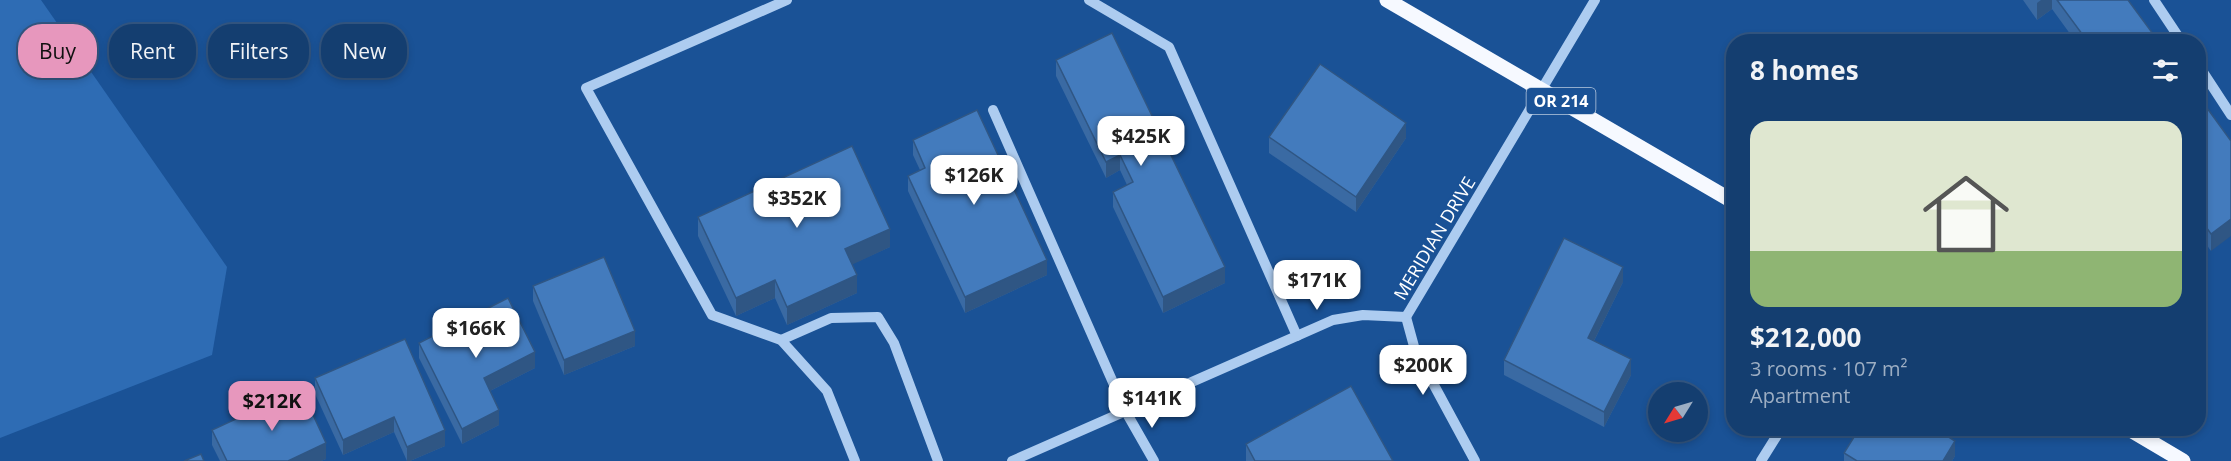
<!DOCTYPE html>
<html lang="en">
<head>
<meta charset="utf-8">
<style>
  :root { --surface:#143e70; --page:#1d4575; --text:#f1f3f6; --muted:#9daec3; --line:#335783; --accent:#e797bd }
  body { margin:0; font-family:"Open Sans",sans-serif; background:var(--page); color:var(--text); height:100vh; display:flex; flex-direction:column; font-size:22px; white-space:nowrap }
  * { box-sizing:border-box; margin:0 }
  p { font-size:20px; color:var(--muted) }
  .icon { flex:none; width:33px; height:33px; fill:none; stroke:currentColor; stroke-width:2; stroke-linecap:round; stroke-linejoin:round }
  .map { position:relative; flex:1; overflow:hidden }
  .panel { position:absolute; left:1726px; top:34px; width:480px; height:402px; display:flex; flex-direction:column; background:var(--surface); border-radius:24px; box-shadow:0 3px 9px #0003,0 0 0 2px var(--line) }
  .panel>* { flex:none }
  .top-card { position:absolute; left:18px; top:24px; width:570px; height:54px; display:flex; gap:12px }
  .needle { width:39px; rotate:233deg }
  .tools { position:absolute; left:1648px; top:382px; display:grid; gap:12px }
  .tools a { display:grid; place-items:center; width:60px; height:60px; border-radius:50%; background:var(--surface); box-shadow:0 3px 9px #0003,0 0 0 2px var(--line); font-size:30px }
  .price { position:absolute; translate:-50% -51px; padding:0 14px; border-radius:12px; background:#fff; color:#222; font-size:20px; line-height:39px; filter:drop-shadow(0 2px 3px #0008) }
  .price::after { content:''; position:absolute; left:50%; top:36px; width:18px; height:14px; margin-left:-9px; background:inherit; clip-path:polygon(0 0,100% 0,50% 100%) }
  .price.current { background:var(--accent); color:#111 }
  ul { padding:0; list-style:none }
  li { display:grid; align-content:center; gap:12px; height:318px; padding:0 24px }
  li span { display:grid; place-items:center; height:186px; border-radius:18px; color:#555 }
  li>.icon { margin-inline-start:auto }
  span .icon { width:108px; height:108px; fill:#fffc; stroke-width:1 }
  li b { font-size:26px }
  h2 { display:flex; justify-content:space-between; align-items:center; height:72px; padding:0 24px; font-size:26px }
  .tag { padding:0 21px; border-radius:24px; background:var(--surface); box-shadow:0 3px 9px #0003,0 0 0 2px var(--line); font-size:21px; line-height:54px }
  .tag.current { background:var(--accent); color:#111 }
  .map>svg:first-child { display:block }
  .green { fill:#2e6cb4 }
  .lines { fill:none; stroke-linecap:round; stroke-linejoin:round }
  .minor { stroke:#adccf0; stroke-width:10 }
  .major { stroke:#f6f9ff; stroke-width:15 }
  .wall { fill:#3a6aa3 }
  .shaded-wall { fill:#2f5684 }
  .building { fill:#437bbd; stroke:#2f5684; stroke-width:1.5 }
  .labels { text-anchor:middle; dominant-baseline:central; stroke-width:4.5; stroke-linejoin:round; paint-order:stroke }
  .shield { fill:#1a5296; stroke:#bacbe0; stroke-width:1.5 }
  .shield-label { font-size:16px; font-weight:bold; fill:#fff }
  .street-label { font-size:18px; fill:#fff; stroke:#1a5296 }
</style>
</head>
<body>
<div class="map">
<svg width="2231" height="461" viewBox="0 0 2231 461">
  <rect width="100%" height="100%" fill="#1a5296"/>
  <path class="green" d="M0 0H41L227 267 212 355 0 438Z"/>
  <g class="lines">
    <g class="minor">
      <path d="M787 0 586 88 712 315 781 340 827 391 855 461"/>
      <path d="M1089 0 1169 47 1297 336"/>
      <path d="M2154 0 2182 42"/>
      <path d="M2199 66 2231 115"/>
      <path d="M993 110 1126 412 1154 461"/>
      <path d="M1406 317 1415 350 1475 461"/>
      <path d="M781 340 831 318 878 317 894 343 938 461"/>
      <path d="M1012 461 1333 320 1363 315 1406 317 1595 0"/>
      <path d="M1761 461 1781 429"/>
    </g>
    <g class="major">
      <path d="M1387 0 1734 202"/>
      <path d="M2129 429 2183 461"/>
    </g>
  </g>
  <g class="wall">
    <path d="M2023 0H2128L2159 42H2076L2052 9 2037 20Z"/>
    <path d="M1056 60 1225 283 1163 313 1113 207V192L1127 185 1120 170 1106 178 1056 76Z"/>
    <path d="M2199 97 2231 141 2211 251 2199 234Z"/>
    <path d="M1269 137 1406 138 1356 212 1269 153Z"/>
    <path d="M913 140 1047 275 965 313 908 191V176L920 170 913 155Z"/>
    <path d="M698 217 890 247 852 264 857 293 787 325 775 298 736 316 698 236Z"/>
    <path d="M1623 282 1594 341 1631 375 1604 427 1504 375V360Z"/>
    <path d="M533 286 635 346 564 375 533 301Z"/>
    <path d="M405 339 445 446 410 461H407L394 432 343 455 315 394V378Z"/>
    <path d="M419 343 535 368 490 391 499 425 462 444 419 358Z"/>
    <path d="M212 430 326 459 321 461H220L212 445Z"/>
    <path d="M1246 444 1393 461H1246Z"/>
    <path d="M1844 453 1955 456 1952 461H1844Z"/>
  </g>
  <g class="shaded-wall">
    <path d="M2041 0H2052V9L2037 20V3Z"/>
    <path d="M1406 123V138L1356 212V197Z"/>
    <path d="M1120 155V170L1106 178V162Z"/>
    <path d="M2231 219V236L2211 251V234Z"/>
    <path d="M890 229V247L845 268V249Z"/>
    <path d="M1047 260V275L965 313V297Z"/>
    <path d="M1225 267V283L1163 313V297Z"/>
    <path d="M1623 267V282L1588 353V338Z"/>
    <path d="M857 275V293L787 325V307Z"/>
    <path d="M775 280V298L736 316V298Z"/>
    <path d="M635 331V346L564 375V360Z"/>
    <path d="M535 352V368L484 394V378Z"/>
    <path d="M1631 359V375L1604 427V412Z"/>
    <path d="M499 410V425L462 444V429Z"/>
    <path d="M394 417V432L343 455V440Z"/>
    <path d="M445 430V446L410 461H407V447Z"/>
    <path d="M1955 441V456L1952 461H1943Z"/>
    <path d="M326 443V459L321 461H288Z"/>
  </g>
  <g class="building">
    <path d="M2057 0H2128L2159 42H2088Z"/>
    <path d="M1112 33 1225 267 1163 297 1113 192 1133 182 1120 155 1106 162 1056 60Z"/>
    <path d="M1320 64 1406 123 1356 197 1269 137Z"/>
    <path d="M2199 97 2231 141V219L2211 234 2199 217Z"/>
    <path d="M977 110 1047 260 965 297 908 176 925 168 913 140Z"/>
    <path d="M852 146 890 229 845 249 857 275 787 307 775 280 736 298 698 217Z"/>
    <path d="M1564 238 1623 267 1588 338 1631 359 1604 412 1504 360Z"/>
    <path d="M604 257 635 331 564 360 533 286Z"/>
    <path d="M508 298 535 352 484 378 499 410 462 429 419 343Z"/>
    <path d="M405 339 445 430 407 447 394 417 343 440 315 378Z"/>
    <path d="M1351 386 1393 461H1255L1246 444Z"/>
    <path d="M301 389 326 443 288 461H227L212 430Z"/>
    <path d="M1859 429H1936L1955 441 1943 461H1857L1844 453Z"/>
    <path d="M201 454 204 461H184Z"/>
  </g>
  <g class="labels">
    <rect class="shield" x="1526.5" y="88" width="69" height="26" rx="4.5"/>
    <g class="shield-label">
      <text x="1561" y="101">OR 214</text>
    </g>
    <g class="street-label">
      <text transform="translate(1434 238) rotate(-59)">MERIDIAN DRIVE</text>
    </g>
  </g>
</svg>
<div class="tools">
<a><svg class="needle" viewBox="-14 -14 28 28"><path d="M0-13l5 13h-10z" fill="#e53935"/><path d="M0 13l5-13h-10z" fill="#9daec3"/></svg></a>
</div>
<b class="price" style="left:1141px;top:167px">$425K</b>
<b class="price" style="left:974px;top:206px">$126K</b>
<b class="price" style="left:797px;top:229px">$352K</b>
<b class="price" style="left:1317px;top:311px">$171K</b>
<b class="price" style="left:476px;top:359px">$166K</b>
<b class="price" style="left:1423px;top:396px">$200K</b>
<b class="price" style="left:1152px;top:429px">$141K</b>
<b class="price current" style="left:272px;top:432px">$212K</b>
<div class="top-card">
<a class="tag current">Buy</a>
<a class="tag">Rent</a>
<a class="tag">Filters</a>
<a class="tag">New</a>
</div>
<section class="panel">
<h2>8 homes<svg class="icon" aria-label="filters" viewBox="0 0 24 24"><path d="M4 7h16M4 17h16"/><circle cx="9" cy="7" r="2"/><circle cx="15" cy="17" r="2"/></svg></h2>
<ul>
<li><span style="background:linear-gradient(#dfe7d0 70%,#8fb573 0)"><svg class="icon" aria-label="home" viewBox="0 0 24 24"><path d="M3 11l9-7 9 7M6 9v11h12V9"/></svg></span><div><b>$212,000</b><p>3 rooms · 107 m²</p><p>Apartment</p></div></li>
</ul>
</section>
</div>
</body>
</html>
